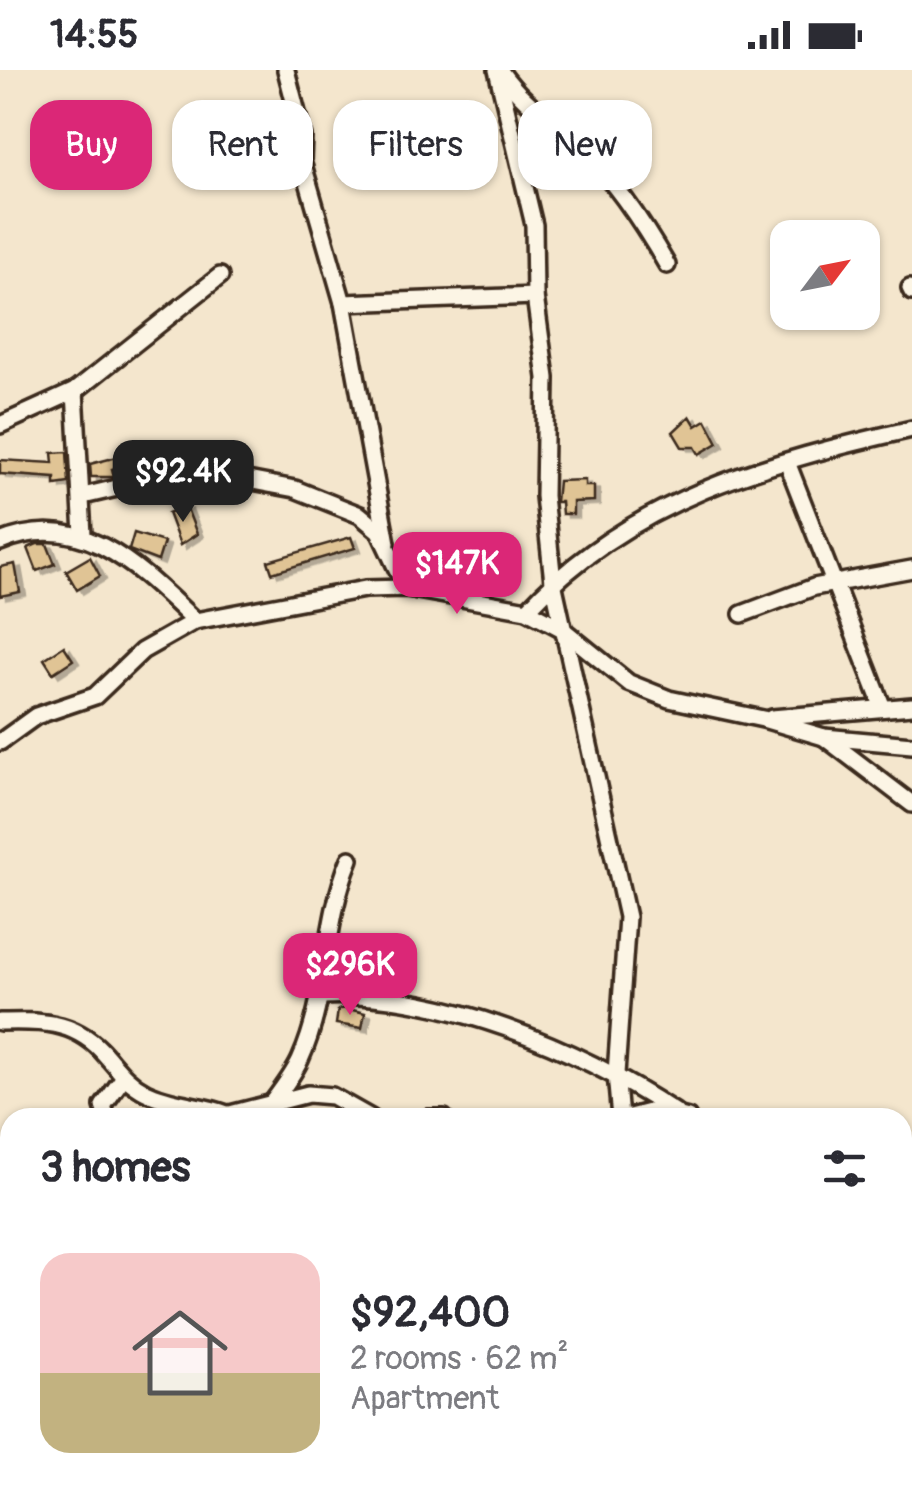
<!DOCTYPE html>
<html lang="en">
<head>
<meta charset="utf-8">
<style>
  :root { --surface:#fff; --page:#f2f2f3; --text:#2b2b33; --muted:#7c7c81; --line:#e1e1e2; --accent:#db2777 }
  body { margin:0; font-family:Pangolin,sans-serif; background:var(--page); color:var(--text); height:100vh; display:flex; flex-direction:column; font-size:38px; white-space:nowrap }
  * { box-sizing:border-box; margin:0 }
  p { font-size:32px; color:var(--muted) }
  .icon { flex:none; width:55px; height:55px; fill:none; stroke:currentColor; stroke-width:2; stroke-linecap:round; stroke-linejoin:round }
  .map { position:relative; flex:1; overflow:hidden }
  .side { position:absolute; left:0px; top:1038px; width:912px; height:392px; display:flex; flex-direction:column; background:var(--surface); border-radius:30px 30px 0 0; box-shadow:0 2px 8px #0004 }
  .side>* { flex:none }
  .top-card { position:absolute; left:30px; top:30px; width:852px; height:90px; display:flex; gap:20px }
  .needle { width:65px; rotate:58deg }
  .controls { position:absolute; left:770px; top:150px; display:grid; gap:20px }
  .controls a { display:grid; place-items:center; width:110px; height:110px; border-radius:20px; background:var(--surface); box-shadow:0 2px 8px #0004; font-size:50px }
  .price { position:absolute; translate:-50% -85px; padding:0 22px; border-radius:20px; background:var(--accent); color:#fff; font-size:32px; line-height:65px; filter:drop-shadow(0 2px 5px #0008) }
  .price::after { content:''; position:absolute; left:50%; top:60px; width:30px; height:22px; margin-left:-15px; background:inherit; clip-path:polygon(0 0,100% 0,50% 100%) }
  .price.selected { background:#222; color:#fff }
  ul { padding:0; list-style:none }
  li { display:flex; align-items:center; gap:30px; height:250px; padding:0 40px }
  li+li { border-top:2px solid var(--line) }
  li span { display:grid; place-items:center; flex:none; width:280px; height:200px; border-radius:30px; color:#555 }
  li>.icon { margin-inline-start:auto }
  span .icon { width:120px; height:120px; fill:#fffc; stroke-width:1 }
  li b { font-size:42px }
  h2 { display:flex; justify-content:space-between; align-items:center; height:120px; padding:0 40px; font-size:42px }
  .pill { padding:0 35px; border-radius:30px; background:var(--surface); box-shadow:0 2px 8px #0004; font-size:35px; line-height:90px }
  .pill.selected { background:var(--accent); color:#fff }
  .status { display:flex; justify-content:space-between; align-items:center; height:70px; padding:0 50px; background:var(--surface); direction:ltr }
  .status svg { height:28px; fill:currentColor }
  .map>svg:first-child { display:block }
  .building { fill:#e0c495; stroke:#3b2a1e; stroke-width:2.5; filter:url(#shadow) }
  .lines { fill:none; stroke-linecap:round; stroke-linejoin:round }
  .minor-casing { stroke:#3b2a1e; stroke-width:22 }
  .minor { stroke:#fcf5e5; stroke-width:15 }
</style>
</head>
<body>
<div class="status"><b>14:55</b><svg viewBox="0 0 49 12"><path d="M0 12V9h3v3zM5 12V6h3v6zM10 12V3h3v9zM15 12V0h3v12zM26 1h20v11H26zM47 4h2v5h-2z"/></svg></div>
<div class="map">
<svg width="912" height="1429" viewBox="0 0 912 1429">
  <defs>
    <filter id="shadow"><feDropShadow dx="6" dy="3.5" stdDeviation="0" flood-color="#0004"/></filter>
  </defs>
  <rect width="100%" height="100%" fill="#f4e6cd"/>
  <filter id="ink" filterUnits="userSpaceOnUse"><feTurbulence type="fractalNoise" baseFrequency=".01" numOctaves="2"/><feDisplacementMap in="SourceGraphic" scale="20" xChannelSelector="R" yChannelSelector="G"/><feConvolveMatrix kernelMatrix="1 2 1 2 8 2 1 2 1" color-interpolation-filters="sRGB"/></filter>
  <g filter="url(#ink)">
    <g class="building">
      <path d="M690 346 696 356 706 350 718 373 699 384 695 377H682L673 362Z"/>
      <path d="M67 382 69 413 55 415V408L0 404V390L53 393 52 383Z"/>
      <path d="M117 387 120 397 112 399 114 407H91L90 394Z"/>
      <path d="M585 410V416H594V431L573 432V444H562L561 432H556L558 411Z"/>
      <path d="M186 436 197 464 180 475 168 443Z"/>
      <path d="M134 463 164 472 158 491 129 480Z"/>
      <path d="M351 467 355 478 272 503 268 491Z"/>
      <path d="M37 474H47L55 494 37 501 28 478Z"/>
      <path d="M90 487 100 506 77 520 66 501Z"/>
      <path d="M15 494 20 522 0 526V497Z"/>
      <path d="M64 576 73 590 53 603 44 589Z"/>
      <path d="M344 938 365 943 362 958 336 954 338 940Z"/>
    </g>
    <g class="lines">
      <defs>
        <g id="minor">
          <path d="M286 0 303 66 302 91 343 233 387 473"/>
          <path d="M497 0 534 155 535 226 546 308 544 426 553 512 627 847 616 1004 620 1048"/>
          <path d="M501 2C525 36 556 54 585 82 618 115 644 155 667 195"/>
          <path d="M910 218 912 222"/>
          <path d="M343 233 535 226"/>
          <path d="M75 321 83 465"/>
          <path d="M0 355 75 321 220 206"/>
          <path d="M787 392 883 638"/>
          <path d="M83 426 194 400 295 419 360 445 379 461 406 518"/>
          <path d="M0 472C82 438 139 498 195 551"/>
          <path d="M527 540C631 428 768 392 912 359"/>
          <path d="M742 544 814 517 912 499"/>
          <path d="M772 648 912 636"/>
          <path d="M824 667 912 734"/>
          <path d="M0 672 36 646 95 626 142 581 195 551 365 519 406 518 527 540 561 558 629 613 669 629 763 649 824 667 912 675"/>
          <path d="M321 926C439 920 578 978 675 1042"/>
          <path d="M0 952C39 951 72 950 101 980 116 996 126 1012 146 1022 174 1036 208 1034 236 1048"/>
          <path d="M230 1044 308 1024 332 1026 371 1048"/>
          <path d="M107 1048 103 1036 123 1008"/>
          <path d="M261 1048C274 1029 290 1011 300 990 329 926 323 854 350 789"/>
          <path d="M428 1048H444"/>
          <path d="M626 1048 657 1040 688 1048"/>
          <path d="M0 1191 10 1203"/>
          <path d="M902 1215 912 1223"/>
          <path d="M902 1241 912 1238"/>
          <path d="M129 1420 134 1429"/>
          <path d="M384 1420 389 1429"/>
          <path d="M528 1420 537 1429"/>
          <path d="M746 1420V1429"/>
          <path d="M82 1429 93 1420"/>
        </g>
      </defs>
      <use href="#minor" class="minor-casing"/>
      <use href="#minor" class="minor"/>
    </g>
  </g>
</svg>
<div class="controls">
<a><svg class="needle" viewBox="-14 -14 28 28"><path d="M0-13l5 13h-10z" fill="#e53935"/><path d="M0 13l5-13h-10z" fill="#7c7c81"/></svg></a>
</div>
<b class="price selected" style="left:183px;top:455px">$92.4K</b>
<b class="price" style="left:457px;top:547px">$147K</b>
<b class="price" style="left:350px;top:948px">$296K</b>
<div class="top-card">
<a class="pill selected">Buy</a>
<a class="pill">Rent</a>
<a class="pill">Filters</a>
<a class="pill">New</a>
</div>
<section class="side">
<h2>3 homes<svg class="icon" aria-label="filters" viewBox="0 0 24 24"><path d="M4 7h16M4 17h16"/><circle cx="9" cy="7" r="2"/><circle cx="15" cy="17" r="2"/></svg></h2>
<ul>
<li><span style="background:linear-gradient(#f6c9c9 60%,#c2b280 0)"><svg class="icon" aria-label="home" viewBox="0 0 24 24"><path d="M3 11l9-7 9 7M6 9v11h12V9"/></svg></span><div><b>$92,400</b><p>2 rooms · 62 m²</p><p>Apartment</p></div></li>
</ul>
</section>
</div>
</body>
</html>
